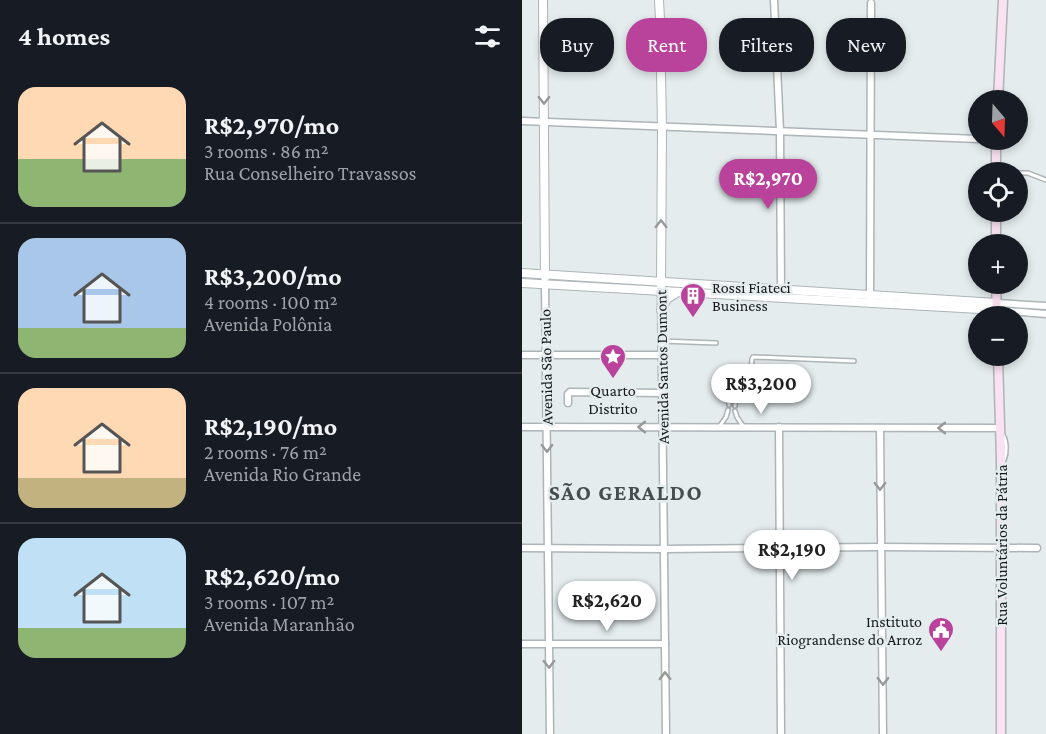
<!DOCTYPE html>
<html lang="en">
<head>
<meta charset="utf-8">
<style>
  :root { --surface:#171b24; --page:#242831; --text:#f1f3f6; --muted:#9ea1a6; --line:#363941; --accent:#b9439a }
  body { margin:0; font-family:"Crimson Pro",serif; background:var(--page); color:var(--text); height:100vh; display:flex; flex-direction:column; font-size:22px; white-space:nowrap }
  * { box-sizing:border-box; margin:0 }
  p { font-size:20px; color:var(--muted) }
  .icon { flex:none; width:33px; height:33px; fill:none; stroke:currentColor; stroke-width:2; stroke-linecap:round; stroke-linejoin:round }
  .map { position:relative; flex:1; overflow:hidden }
  .details { display:flex; flex-direction:column; background:var(--surface); width:522px }
  .details>* { flex:none }
  .top-card { position:absolute; left:18px; top:18px; width:416px; height:54px; display:flex; gap:12px }
  .needle { width:39px; rotate:161deg }
  .controls { position:absolute; left:446px; top:90px; display:grid; gap:12px }
  .controls a { display:grid; place-items:center; width:60px; height:60px; border-radius:50%; background:var(--surface); box-shadow:0 3px 9px #0003; font-size:30px }
  .price { position:absolute; translate:-50% -51px; padding:0 14px; border-radius:21px; background:#fff; color:#222; font-size:20px; line-height:39px; filter:drop-shadow(0 2px 3px #0008) }
  .price::after { content:''; position:absolute; left:50%; top:36px; width:18px; height:14px; margin-left:-9px; background:inherit; clip-path:polygon(0 0,100% 0,50% 100%) }
  .price.on { background:var(--accent); color:#fff }
  ul { padding:0; list-style:none }
  li { display:flex; align-items:center; gap:18px; height:150px; padding:0 18px }
  li+li { border-top:2px solid var(--line) }
  li span { display:grid; place-items:center; flex:none; width:168px; height:120px; border-radius:18px; color:#555 }
  li>.icon { margin-inline-start:auto }
  span .icon { width:72px; height:72px; fill:#fffc; stroke-width:1 }
  li b { font-size:26px }
  h2 { display:flex; justify-content:space-between; align-items:center; height:72px; padding:0 18px; font-size:26px }
  .chip { padding:0 21px; border-radius:24px; background:var(--surface); box-shadow:0 3px 9px #0003; font-size:21px; line-height:54px }
  .chip.on { background:var(--accent); color:#fff }
  main { display:flex; flex:1; min-height:0 }
  .map>svg:first-child { display:block }
  .lines { fill:none; stroke-linecap:round; stroke-linejoin:round }
  .service-casing { stroke:#adb4b7; stroke-width:6 }
  .minor-casing { stroke:#adb4b7; stroke-width:9 }
  .tertiary-casing { stroke:#adb4b7; stroke-width:10 }
  .secondary-casing { stroke:#adb4b7; stroke-width:11 }
  .service { stroke:#fff; stroke-width:3 }
  .minor { stroke:#fff; stroke-width:6 }
  .tertiary { stroke:#fff; stroke-width:8 }
  .secondary { stroke:#fbe2f3; stroke-width:8 }
  .oneway { stroke:#979898 }
  .labels { text-anchor:middle; dominant-baseline:central; stroke-width:5; stroke-linejoin:round; paint-order:stroke }
  .poi-label { font-size:16px; fill:#171a1b; stroke:#e4ecee; text-anchor:start }
  .street-label { font-size:16px; fill:#171a1b; stroke:#e4ecee }
  .district-label { font-size:22px; font-weight:bold; letter-spacing:1.5px; fill:#464d4f; stroke:#e4ecee }
</style>
</head>
<body>
<main>
<section class="details">
<h2>4 homes<svg class="icon" aria-label="filters" viewBox="0 0 24 24"><path d="M4 7h16M4 17h16"/><circle cx="9" cy="7" r="2"/><circle cx="15" cy="17" r="2"/></svg></h2>
<ul>
<li><span style="background:linear-gradient(#ffd9b3 60%,#8fb573 0)"><svg class="icon" aria-label="home" viewBox="0 0 24 24"><path d="M3 11l9-7 9 7M6 9v11h12V9"/></svg></span><div><b>R$2,970/mo</b><p>3 rooms · 86 m²</p><p>Rua Conselheiro Travassos</p></div></li>
<li><span style="background:linear-gradient(#a9c7e8 75%,#8fb573 0)"><svg class="icon" aria-label="home" viewBox="0 0 24 24"><path d="M3 11l9-7 9 7M6 9v11h12V9"/></svg></span><div><b>R$3,200/mo</b><p>4 rooms · 100 m²</p><p>Avenida Polônia</p></div></li>
<li><span style="background:linear-gradient(#ffd9b3 75%,#c2b280 0)"><svg class="icon" aria-label="home" viewBox="0 0 24 24"><path d="M3 11l9-7 9 7M6 9v11h12V9"/></svg></span><div><b>R$2,190/mo</b><p>2 rooms · 76 m²</p><p>Avenida Rio Grande</p></div></li>
<li><span style="background:linear-gradient(#bfe0f5 75%,#8fb573 0)"><svg class="icon" aria-label="home" viewBox="0 0 24 24"><path d="M3 11l9-7 9 7M6 9v11h12V9"/></svg></span><div><b>R$2,620/mo</b><p>3 rooms · 107 m²</p><p>Avenida Maranhão</p></div></li>
</ul>
</section>
<div class="map">
<svg width="524" height="734" viewBox="0 0 524 734">
  <rect width="100%" height="100%" fill="#e4ecee"/>
  <g class="lines">
    <defs>
      <g id="service">
        <path d="M495 173H506L524 180"/>
        <path d="M139 341 194 343"/>
        <path d="M228 382 230 359 231 357 332 361"/>
        <path d="M207 405 209 378 215 379 213 406"/>
        <path d="M213 411 215 417 221 426"/>
        <path d="M197 427 204 417 206 410"/>
        <path d="M481 435C485 442 485 453 482 460"/>
      </g>
      <g id="minor">
        <path d="M252 0 258 131 259 291"/>
        <path d="M0 121 456 139"/>
        <path d="M23 284 28 734"/>
        <path d="M139 291 144 734"/>
        <path d="M348 295 349 3"/>
        <path d="M475 303 524 306"/>
        <path d="M475 310 524 314"/>
        <path d="M0 355H140"/>
        <path d="M46 403V394L48 392 140 393"/>
        <path d="M0 427 478 428"/>
        <path d="M257 427 259 734"/>
        <path d="M358 428 361 734"/>
        <path d="M0 548 142 549 358 547 515 548"/>
        <path d="M0 644H143"/>
      </g>
      <g id="tertiary">
        <path d="M21 0 23 277"/>
        <path d="M137 0 138 19 140 127 139 286"/>
        <path d="M0 273 475 303"/>
        <path d="M0 283 475 310"/>
        <path d="M139 310 145 299 156 292"/>
      </g>
      <g id="secondary">
        <path d="M476 100 481 0"/>
        <path d="M474 140V172"/>
        <path d="M474 212V244"/>
        <path d="M474 284 475 316"/>
        <path d="M476 356 479 459V734"/>
      </g>
    </defs>
    <use href="#service" class="service-casing"/>
    <use href="#minor" class="minor-casing"/>
    <use href="#tertiary" class="tertiary-casing"/>
    <use href="#secondary" class="secondary-casing"/>
    <use href="#service" class="service"/>
    <use href="#minor" class="minor"/>
    <use href="#tertiary" class="tertiary"/>
    <use href="#secondary" class="secondary"/>
  </g>
  <defs><path id="oneway-chevron" d="M-2-3.5L2.5 0L-2 3.5" fill="none" stroke-width="1.6" stroke-linecap="round" stroke-linejoin="round" transform="scale(1.5)"/></defs>
  <g class="oneway">
    <use href="#oneway-chevron" transform="translate(22 100) rotate(90)"/>
    <use href="#oneway-chevron" transform="translate(139 224) rotate(-90)"/>
    <use href="#oneway-chevron" transform="translate(120 427) rotate(-180)"/>
    <use href="#oneway-chevron" transform="translate(420 428) rotate(-180)"/>
    <use href="#oneway-chevron" transform="translate(25 448) rotate(89)"/>
    <use href="#oneway-chevron" transform="translate(358 486) rotate(90)"/>
    <use href="#oneway-chevron" transform="translate(27 664) rotate(89)"/>
    <use href="#oneway-chevron" transform="translate(143 676) rotate(-91)"/>
    <use href="#oneway-chevron" transform="translate(361 681) rotate(89)"/>
  </g>
  <defs>
    <symbol id="building-pin" viewBox="-11 -11 22 30"><path d="M0 17L-7.5 6A9.5 9.5 0 1 1 7.5 6Z" fill="#b9439a" stroke="#e4ecee"/><path d="M-4-6H4V6H1V3H-1V6H-4ZM-2.5-4.3h1.7v1.8h-1.7ZM.8-4.3h1.7v1.8H.8ZM-2.5-1h1.7V.8h-1.7ZM.8-1h1.7V.8H.8Z" fill="#fff"/></symbol>
    <symbol id="sight-pin" viewBox="-11 -11 22 30"><path d="M0 17L-7.5 6A9.5 9.5 0 1 1 7.5 6Z" fill="#b9439a" stroke="#e4ecee"/><path d="M0-6L1.8-2.2L6-1.7L2.9 1.2L3.7 5.4L0 3.3L-3.7 5.4L-2.9 1.2L-6-1.7L-1.8-2.2Z" fill="#fff"/></symbol>
    <symbol id="civic-pin" viewBox="-11 -11 22 30"><path d="M0 17L-7.5 6A9.5 9.5 0 1 1 7.5 6Z" fill="#b9439a" stroke="#e4ecee"/><path d="M-.6-6.5H3V-4.5H.6V-3L4-1V1h2V6H-6V1h2V-1L-.6-3ZM-1.2 2.5V6h2.4V2.5Z" fill="#fff"/></symbol>
  </defs>
  <g fill-rule="evenodd">
    <use href="#building-pin" x="156" y="281" width="30" height="40"/>
    <use href="#sight-pin" x="76" y="342" width="30" height="40"/>
    <use href="#civic-pin" x="404" y="615" width="30" height="40"/>
  </g>
  <g class="labels">
    <g class="poi-label">
      <text x="190" y="287">Rossi Fiateci<tspan x="190" dy="18">Business</tspan></text>
      <text x="91" y="390" text-anchor="middle">Quarto<tspan x="91" dy="18">Distrito</tspan></text>
      <text x="400" y="621" text-anchor="end">Instituto<tspan x="400" dy="18">Riograndense do Arroz</tspan></text>
    </g>
    <g class="street-label">
      <text transform="translate(24 367) rotate(-91)">Avenida São Paulo</text>
      <text transform="translate(140 367) rotate(-91)">Avenida Santos Dumont</text>
      <text transform="translate(479 545) rotate(-90)">Rua Voluntários da Pátria</text>
    </g>
    <g class="district-label">
      <text x="104" y="492">SÃO GERALDO</text>
    </g>
  </g>
</svg>
<div class="controls">
<a><svg class="needle" viewBox="-14 -14 28 28"><path d="M0-13l5 13h-10z" fill="#e53935"/><path d="M0 13l5-13h-10z" fill="#9ea1a6"/></svg></a>
<a><svg class="icon" aria-label="locate" viewBox="0 0 24 24"><circle cx="12" cy="12" r="6"/><path d="M12 2v4M12 18v4M2 12h4M18 12h4"/></svg></a>
<a>+</a>
<a>−</a>
</div>
<b class="price on" style="left:246px;top:210px">R$2,970</b>
<b class="price" style="left:239px;top:415px">R$3,200</b>
<b class="price" style="left:270px;top:581px">R$2,190</b>
<b class="price" style="left:85px;top:632px">R$2,620</b>
<div class="top-card">
<a class="chip">Buy</a>
<a class="chip on">Rent</a>
<a class="chip">Filters</a>
<a class="chip">New</a>
</div>
</div>
</main>
</body>
</html>
